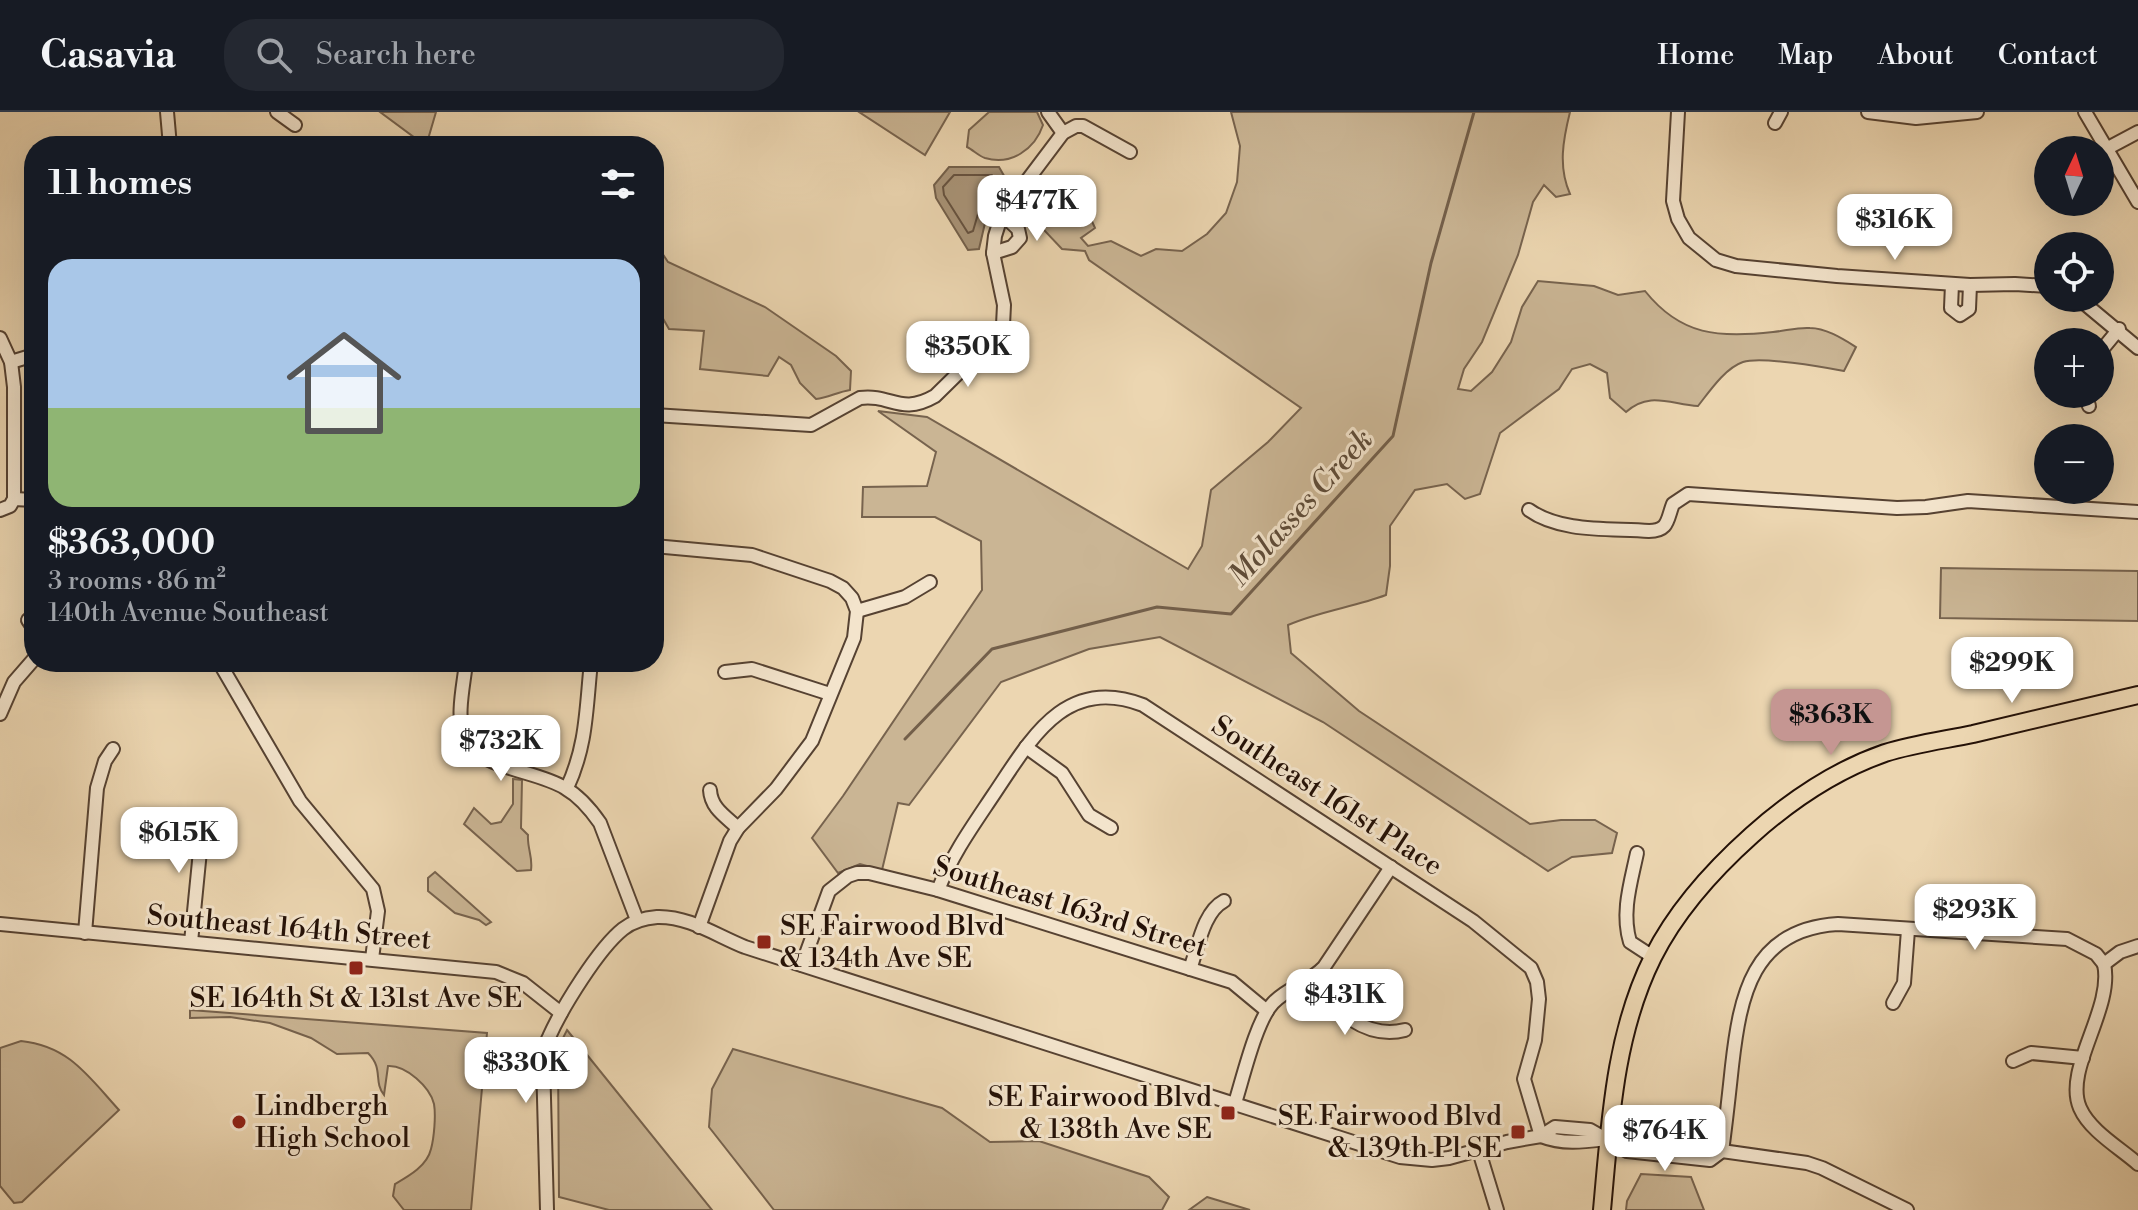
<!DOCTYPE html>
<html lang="en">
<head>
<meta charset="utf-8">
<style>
  :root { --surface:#171b24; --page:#242831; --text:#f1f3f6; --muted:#9ea1a6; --line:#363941; --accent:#c59692 }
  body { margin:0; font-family:"Libre Bodoni",serif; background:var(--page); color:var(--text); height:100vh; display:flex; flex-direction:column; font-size:30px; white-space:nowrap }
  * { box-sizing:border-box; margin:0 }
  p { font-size:26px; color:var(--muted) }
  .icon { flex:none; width:44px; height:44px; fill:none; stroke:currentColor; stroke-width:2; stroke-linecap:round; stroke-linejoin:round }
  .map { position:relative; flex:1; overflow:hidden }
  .sheet { position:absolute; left:24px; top:24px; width:640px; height:536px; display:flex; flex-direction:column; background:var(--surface); border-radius:32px; box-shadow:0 8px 32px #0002 }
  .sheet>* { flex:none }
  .needle { width:52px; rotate:4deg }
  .tools { position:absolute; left:2034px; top:24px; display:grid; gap:16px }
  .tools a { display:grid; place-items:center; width:80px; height:80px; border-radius:50%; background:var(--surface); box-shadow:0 8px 32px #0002; font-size:40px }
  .price { position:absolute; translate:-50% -68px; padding:0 18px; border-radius:16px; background:#fff; color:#222; font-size:26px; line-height:52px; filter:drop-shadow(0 2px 4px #0008) }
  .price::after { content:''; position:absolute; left:50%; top:48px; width:24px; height:18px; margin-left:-12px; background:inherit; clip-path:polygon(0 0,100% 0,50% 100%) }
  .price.current { background:var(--accent); color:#111 }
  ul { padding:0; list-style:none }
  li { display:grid; align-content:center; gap:16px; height:424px; padding:0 24px }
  li span { display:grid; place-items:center; height:248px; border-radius:24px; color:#555 }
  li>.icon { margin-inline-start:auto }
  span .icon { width:144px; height:144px; fill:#fffc; stroke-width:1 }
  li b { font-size:34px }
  h2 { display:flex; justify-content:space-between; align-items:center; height:96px; padding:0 24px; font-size:34px }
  header { display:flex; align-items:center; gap:48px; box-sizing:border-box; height:112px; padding:0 40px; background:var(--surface); border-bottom:2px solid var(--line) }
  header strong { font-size:38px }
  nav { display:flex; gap:44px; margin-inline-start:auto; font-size:28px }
  .search { width:560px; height:72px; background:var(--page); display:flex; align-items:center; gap:20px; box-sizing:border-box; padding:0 28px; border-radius:32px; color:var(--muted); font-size:30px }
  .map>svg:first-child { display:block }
  .green { fill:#cab594; stroke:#77634e; stroke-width:2 }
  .water { fill:#a89377; stroke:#735f4a; stroke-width:2 }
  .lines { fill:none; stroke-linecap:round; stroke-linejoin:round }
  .shore { stroke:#66523f; stroke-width:2 }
  .stream { stroke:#735f4a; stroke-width:3 }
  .minor-casing { stroke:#564232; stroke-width:16 }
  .major-casing { stroke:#241107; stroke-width:20 }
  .minor { stroke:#f3e4cc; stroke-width:12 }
  .major { stroke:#ecd6b1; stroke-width:16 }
  .poi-dot { fill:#8f2418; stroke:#f3e4cc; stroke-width:3 }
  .labels { text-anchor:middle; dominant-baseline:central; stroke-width:6; stroke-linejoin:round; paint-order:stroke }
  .street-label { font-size:28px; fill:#241107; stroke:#f3e4cc }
  .poi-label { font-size:28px; fill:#241107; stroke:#f3e4cc; text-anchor:start }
  .water-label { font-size:30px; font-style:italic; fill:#5f4c39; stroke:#f3e4cc }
</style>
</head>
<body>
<header>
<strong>Casavia</strong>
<div class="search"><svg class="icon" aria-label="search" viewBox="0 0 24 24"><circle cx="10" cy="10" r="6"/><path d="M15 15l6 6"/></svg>Search here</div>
<nav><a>Home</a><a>Map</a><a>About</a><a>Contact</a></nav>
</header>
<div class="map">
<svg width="2138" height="1098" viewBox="0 0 2138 1098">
  <rect width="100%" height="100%" fill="#ecd6b1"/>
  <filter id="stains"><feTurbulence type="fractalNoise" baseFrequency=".0025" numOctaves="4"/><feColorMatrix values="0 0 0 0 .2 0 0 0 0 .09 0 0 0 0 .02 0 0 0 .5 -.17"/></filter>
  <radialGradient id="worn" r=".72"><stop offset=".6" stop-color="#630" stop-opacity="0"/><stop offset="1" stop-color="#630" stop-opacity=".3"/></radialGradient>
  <g class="green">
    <path d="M380 0H436L426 34Z"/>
    <path d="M859 0H950L925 43Z"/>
    <path d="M989 0H1037L1043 13C1035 37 1011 54 985 46 979 44 973 38 967 35L969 18Z"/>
    <path d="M1231 0H1570C1563 28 1558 55 1570 82L1556 85 1544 73 1533 90 1518 143 1482 230 1464 257 1458 277 1471 279 1492 260 1511 230 1522 195 1538 169 1594 174 1618 183 1645 179C1681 224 1719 226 1773 220 1785 219 1798 215 1810 216 1826 216 1843 227 1856 235L1844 259C1823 255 1761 244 1743 250 1725 256 1709 280 1698 294 1670 292 1649 279 1626 300L1610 286 1607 261 1590 252 1572 257 1559 277 1500 321 1480 382 1465 387 1447 372 1415 378 1390 414V454L1386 483C1354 495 1320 499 1288 513L1291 541 1359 599 1530 712 1561 708H1595L1617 721 1612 741 1572 745 1548 759 1323 610 1160 525 1089 537 1001 570 909 693 898 691 882 758 860 752 838 761 812 726 843 684 982 478 981 429 935 405H862L863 375 927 374 936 340 878 299 927 305 1188 457 1202 434 1211 378 1268 330 1301 296 1089 148 1085 139 1062 137 1043 117 1045 97 1062 73 1075 72 1095 116 1081 126 1088 134 1111 129 1141 144 1156 137 1182 139 1207 122 1226 101 1237 70 1240 34Z"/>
    <path d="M654 129 668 150 765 195 836 244 851 259 850 278C837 280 828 286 816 287L800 271 791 253 779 245 768 264 700 257 704 219 669 217 654 191Z"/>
    <path d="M1941 456 2138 459V509L1940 506Z"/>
    <path d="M513 667 522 668 521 716 528 723C527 736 533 745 531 758L517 759 464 712 474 696 491 712 501 710 513 692Z"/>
    <path d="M435 760 491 810 486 813 479 808 455 801 428 779V766Z"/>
    <path d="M190 898 487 921 471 1098H404L393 1084 395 1072C409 1064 427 1054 431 1037 434 1026 436 1004 434 992 430 975 406 953 388 954L384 983C373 969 384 957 368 941L337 942 311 926 270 911 230 905 190 906Z"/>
    <path d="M567 918 712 1098H609L559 1085 558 945 562 928Z"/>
    <path d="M21 929C69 934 88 964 119 998L22 1090 14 1091 0 1074V936Z"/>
    <path d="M733 937 942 996 990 1030 1039 1029 1149 1065 1169 1085 1162 1098H774L709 1015 712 977Z"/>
    <path d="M1641 1062 1691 1065 1704 1098H1626L1627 1089Z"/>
    <path d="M1207 1085 1250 1098H1189Z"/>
  </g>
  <path class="water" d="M949 55H999L1007 69 988 98 979 137 968 138 936 86 934 73Z"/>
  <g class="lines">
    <path class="shore" d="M992 63 997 70 980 95 973 119 968 121 944 83 943 75 954 63Z"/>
    <path class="stream" d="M905 627 992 537 1157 495 1231 502 1393 324 1431 151 1474 0"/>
    <defs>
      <g id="minor">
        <path d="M167 0 170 34"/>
        <path d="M277 0 295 13"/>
        <path d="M1048 0 1063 21"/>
        <path d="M1678 0 1673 89 1678 107 1689 126 1716 148 1736 154 1837 164 1970 173 2015 172 2048 174"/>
        <path d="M1868 0 1916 6 1977 0"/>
        <path d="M2085 0 2138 90"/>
        <path d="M1775 11 1781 0"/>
        <path d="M2108 36 2138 20"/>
        <path d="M993 141 1012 135 1020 126 1018 117 1002 102"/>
        <path d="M1952 172 1951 196 1960 203 1969 197 1970 173"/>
        <path d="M2078 186 2138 236"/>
        <path d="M0 226 11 250 14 275V387"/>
        <path d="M2100 240 2119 217"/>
        <path d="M11 250 34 243"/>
        <path d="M2085 282 2089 294"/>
        <path d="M654 303 811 313 860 286C892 282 900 304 935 284L990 230 1003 213 1004 193 993 141 995 124 1002 102 1063 21 1076 14H1083L1130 40"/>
        <path d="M0 398 10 394 14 387 34 388"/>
        <path d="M1529 398C1561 421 1611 416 1649 419 1669 419 1667 407 1673 392L1688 382 1897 396 1926 395 1968 389 2138 400"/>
        <path d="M654 434 752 443 830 469 843 476 852 486 857 499 854 526 812 629 776 677 738 716 730 729 699 815"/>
        <path d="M857 499 905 485 930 470"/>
        <path d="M28 508 34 517"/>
        <path d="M219 550 300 689 373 777 378 799 372 847"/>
        <path d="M466 550C464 572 456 603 464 624 476 657 537 658 565 676 579 684 591 698 600 711L637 808"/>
        <path d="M725 560 752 557 830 582"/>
        <path d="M0 602 14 570 34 547"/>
        <path d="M1026 635 1062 661 1089 703 1111 716"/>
        <path d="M567 676C587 633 586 597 591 550"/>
        <path d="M710 678C711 696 725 704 738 716"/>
        <path d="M1637 741C1631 770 1621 800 1630 830L1653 845"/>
        <path d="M938 778C953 741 972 715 994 682 1031 627 1065 563 1143 593L1473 809 1531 856 1537 870 1539 887 1535 928 1524 967 1541 1024"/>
        <path d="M0 812 496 860 523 871 561 901"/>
        <path d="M85 821 97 676 105 649 113 637"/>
        <path d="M191 830 200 739 205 729 215 719"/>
        <path d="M2104 852C2114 897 2063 957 2080 996 2090 1019 2120 1036 2138 1052"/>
        <path d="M802 853 829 779 848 764 857 761H869L938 778 1232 870 1267 899"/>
        <path d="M1190 857C1198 836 1203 800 1224 789"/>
        <path d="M1313 867C1333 898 1366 928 1405 918"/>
        <path d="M1893 891 1904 871 1908 818"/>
        <path d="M2013 949 2031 941 2083 946"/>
        <path d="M1235 991C1243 966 1256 909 1273 891 1288 875 1309 871 1324 855L1391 755"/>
        <path d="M1541 1024C1571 1036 1599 1026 1629 1025 1657 1025 1685 1031 1712 1033L1722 1039 1807 1051 1822 1056 1907 1098"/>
        <path d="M1479 1039 1497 1098"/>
        <path d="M1722 1039C1726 1011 1729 982 1732 954 1740 884 1752 817 1838 812L2067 827 2096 842 2104 852 2120 840 2138 834"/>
        <path d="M547 1098 543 949C544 941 545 932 549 925 562 896 598 837 623 817 633 809 644 806 657 805 689 804 717 824 745 835L1400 1045 1432 1048 1449 1046 1507 1030 1541 1024 1555 1015 1590 1018 1627 1039 1710 1048 1722 1039"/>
      </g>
      <path id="major" d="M1602 1098C1610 1012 1614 923 1653 845 1676 799 1714 757 1752 723 1790 689 1836 658 1885 641 1913 632 1944 628 1973 622 2028 609 2083 596 2138 583"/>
    </defs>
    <use href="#minor" class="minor-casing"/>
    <use href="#major" class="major-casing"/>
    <use href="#minor" class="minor"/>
    <use href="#major" class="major"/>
  </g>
  <g class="poi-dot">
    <rect x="756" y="822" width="16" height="16" rx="4"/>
    <rect x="348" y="848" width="16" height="16" rx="4"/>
    <rect x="1220" y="993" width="16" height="16" rx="4"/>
    <circle cx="239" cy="1010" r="8"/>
    <rect x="1510" y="1012" width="16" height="16" rx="4"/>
  </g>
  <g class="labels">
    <g class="street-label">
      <text transform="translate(1327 684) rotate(33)">Southeast 161st Place</text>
      <text transform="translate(1070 795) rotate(17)">Southeast 163rd Street</text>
      <text transform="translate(289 816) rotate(5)">Southeast 164th Street</text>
    </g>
    <g class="poi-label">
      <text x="780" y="814">SE Fairwood Blvd<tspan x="780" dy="32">&amp; 134th Ave SE</tspan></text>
      <text x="356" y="886" text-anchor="middle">SE 164th St &amp; 131st Ave SE</text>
      <text x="1212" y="985" text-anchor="end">SE Fairwood Blvd<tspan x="1212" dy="32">&amp; 138th Ave SE</tspan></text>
      <text x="255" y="994">Lindbergh<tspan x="255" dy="32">High School</tspan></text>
      <text x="1502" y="1004" text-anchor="end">SE Fairwood Blvd<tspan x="1502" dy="32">&amp; 139th Pl SE</tspan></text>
    </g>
    <g class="water-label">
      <text transform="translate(1301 396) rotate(-48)">Molasses Creek</text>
    </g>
  </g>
  <rect width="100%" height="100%" filter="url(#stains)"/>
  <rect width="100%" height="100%" fill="url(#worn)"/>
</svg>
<div class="tools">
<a><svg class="needle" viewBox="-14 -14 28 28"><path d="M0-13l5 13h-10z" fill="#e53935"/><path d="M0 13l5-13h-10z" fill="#9ea1a6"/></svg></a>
<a><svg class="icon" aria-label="locate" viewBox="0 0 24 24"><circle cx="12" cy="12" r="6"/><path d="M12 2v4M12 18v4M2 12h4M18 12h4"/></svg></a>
<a>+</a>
<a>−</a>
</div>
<b class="price" style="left:1037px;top:131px">$477K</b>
<b class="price" style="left:1895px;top:150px">$316K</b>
<b class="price" style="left:968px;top:277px">$350K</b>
<b class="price" style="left:2012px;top:593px">$299K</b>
<b class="price current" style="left:1831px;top:645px">$363K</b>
<b class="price" style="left:501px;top:671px">$732K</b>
<b class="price" style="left:179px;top:763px">$615K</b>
<b class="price" style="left:1975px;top:840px">$293K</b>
<b class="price" style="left:1345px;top:925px">$431K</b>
<b class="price" style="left:526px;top:993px">$330K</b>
<b class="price" style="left:1665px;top:1061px">$764K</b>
<section class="sheet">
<h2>11 homes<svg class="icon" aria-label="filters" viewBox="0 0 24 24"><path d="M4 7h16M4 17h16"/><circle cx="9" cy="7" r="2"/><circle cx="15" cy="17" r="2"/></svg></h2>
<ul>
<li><span style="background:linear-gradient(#a9c7e8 60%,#8fb573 0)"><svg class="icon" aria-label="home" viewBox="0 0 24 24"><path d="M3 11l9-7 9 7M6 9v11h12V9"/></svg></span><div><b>$363,000</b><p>3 rooms · 86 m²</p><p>140th Avenue Southeast</p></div></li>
</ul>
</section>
</div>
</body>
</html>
